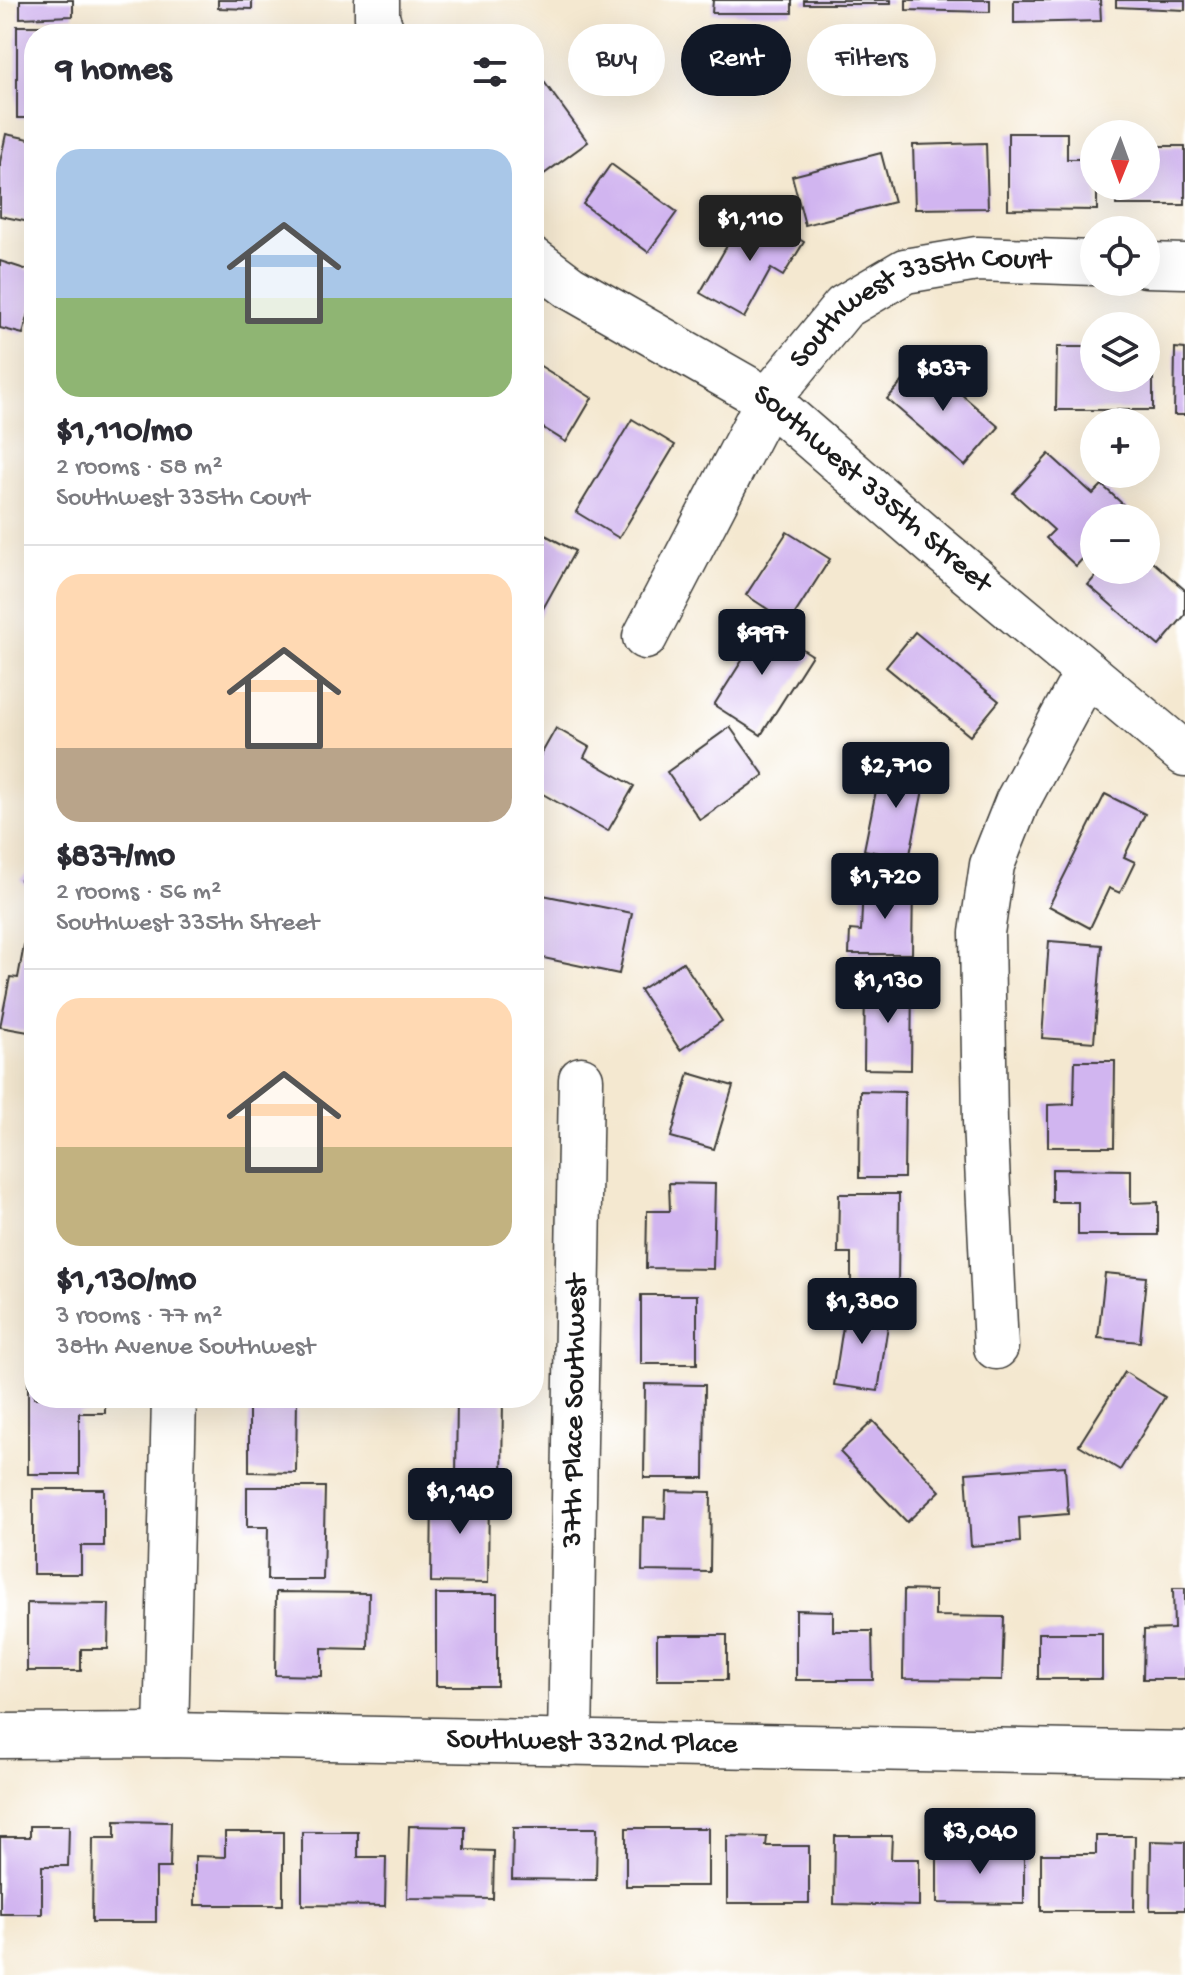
<!DOCTYPE html>
<html lang="en">
<head>
<meta charset="utf-8">
<style>
  :root { --surface:#fff; --page:#f2f2f3; --text:#2b2b33; --muted:#7c7c81; --line:#e1e1e2; --accent:#111827 }
  body { margin:0; font-family:"Gochi Hand",sans-serif; background:var(--page); color:var(--text); height:100vh; display:flex; flex-direction:column; font-size:30px; white-space:nowrap }
  * { box-sizing:border-box; margin:0 }
  p { font-size:26px; color:var(--muted) }
  .icon { flex:none; width:44px; height:44px; fill:none; stroke:currentColor; stroke-width:2; stroke-linecap:round; stroke-linejoin:round }
  .map { position:relative; flex:1; overflow:hidden }
  .sheet { position:absolute; left:24px; top:24px; width:520px; height:1384px; display:flex; flex-direction:column; background:var(--surface); border-radius:32px; box-shadow:0 8px 32px #0002 }
  .sheet>* { flex:none }
  .guide { position:absolute; left:568px; top:24px; width:496px; height:72px; display:flex; gap:16px }
  .needle { width:52px; rotate:181deg }
  .buttons { position:absolute; left:1080px; top:120px; display:grid; gap:16px }
  .buttons a { display:grid; place-items:center; width:80px; height:80px; border-radius:50%; background:var(--surface); box-shadow:0 8px 32px #0002; font-size:40px }
  .price { position:absolute; translate:-50% -68px; padding:0 18px; border-radius:8px; background:var(--accent); color:#fff; font-size:26px; line-height:52px; filter:drop-shadow(0 2px 4px #0008) }
  .price::after { content:''; position:absolute; left:50%; top:48px; width:24px; height:18px; margin-left:-12px; background:inherit; clip-path:polygon(0 0,100% 0,50% 100%) }
  .price.selected { background:#222; color:#fff }
  ul { padding:0; list-style:none }
  li { display:grid; align-content:center; gap:16px; height:424px; padding:0 32px }
  li+li { border-top:2px solid var(--line) }
  li span { display:grid; place-items:center; height:248px; border-radius:24px; color:#555 }
  li>.icon { margin-inline-start:auto }
  span .icon { width:144px; height:144px; fill:#fffc; stroke-width:1 }
  li b { font-size:34px }
  h2 { display:flex; justify-content:space-between; align-items:center; height:96px; padding:0 32px; font-size:34px }
  .pill { padding:0 28px; border-radius:36px; background:var(--surface); box-shadow:0 8px 32px #0002; font-size:28px; line-height:72px }
  .pill.selected { background:var(--accent); color:#fff }
  .map>svg:first-child { display:block }
  .building { fill:#d1b5f0 }
  .lines { fill:none; stroke-linecap:round; stroke-linejoin:round }
  .minor-casing { stroke:#3c3b37; stroke-width:47 }
  .minor { stroke:#fff; stroke-width:44 }
  .labels { text-anchor:middle; dominant-baseline:central; stroke-width:7; stroke-linejoin:round; paint-order:stroke }
  .street-label { font-size:30px; fill:#1c1c1c; stroke:#fff }
</style>
</head>
<body>
<div class="map">
<svg width="1185" height="1975" viewBox="0 0 1185 1975">
  <rect width="100%" height="100%" fill="#fff"/>
  <filter id="ink" filterUnits="userSpaceOnUse"><feTurbulence type="fractalNoise" baseFrequency=".0125" numOctaves="2"/><feDisplacementMap in="SourceGraphic" scale="16" xChannelSelector="R" yChannelSelector="G"/><feConvolveMatrix kernelMatrix="1 2 1 2 8 2 1 2 1" color-interpolation-filters="sRGB"/></filter>
  <filter id="wash" filterUnits="userSpaceOnUse"><feTurbulence type="fractalNoise" baseFrequency=".006" numOctaves="4" result="noise"/><feDisplacementMap in="SourceGraphic" scale="32" xChannelSelector="R" yChannelSelector="G"/><feGaussianBlur stdDeviation="1.8" result="paint"/><feColorMatrix in="noise" values="0 0 0 0 0 0 0 0 0 0 0 0 0 0 0 0 0 1.4 0 .05"/><feComposite in="paint" operator="in"/></filter>
  <g filter="url(#wash)">
    <rect width="100%" height="100%" fill="#f4e8d0"/>
    <g id="blocks">
      <g class="building">
        <path d="M20 0H73V16L20 18Z"/>
        <path d="M218 0H252V9L218 8Z"/>
        <path d="M713 0H792V13H712Z"/>
        <rect x="804" y="0" width="87" height="4"/>
        <path d="M906 0H990V12L906 10Z"/>
        <path d="M1014 0H1100L1101 21 1014 23Z"/>
        <path d="M1116 0H1185V10L1116 7Z"/>
        <path d="M17 26H69V34H34V118H17Z"/>
        <path d="M312 29V34H264V32Z"/>
        <path d="M534 68 588 142 544 174 534 159Z"/>
        <path d="M1008 133H1067V159H1094V186H1097V210L1008 209Z"/>
        <path d="M6 134 34 140V223L0 216V162Z"/>
        <path d="M986 143 988 208 915 209 913 145Z"/>
        <path d="M1146 146H1185V205H1116V186H1146Z"/>
        <path d="M881 153 894 202 805 225 792 176Z"/>
        <path d="M611 164 677 212 648 252 583 204Z"/>
        <path d="M748 209 804 242 783 276 771 269 744 318 700 293Z"/>
        <path d="M0 261 34 272V296L23 334 0 328Z"/>
        <path d="M1057 347H1094V378H1146V347H1153V410H1056Z"/>
        <path d="M1175 348 1185 349V415H1174Z"/>
        <path d="M922 360 999 427 965 466 887 399Z"/>
        <path d="M534 362 592 398 566 442 534 422Z"/>
        <path d="M632 419 675 445 619 538 576 512Z"/>
        <path d="M1049 454 1093 494 1102 485 1128 509 1119 518H1094V546L1076 566 1046 538 1054 530 1013 493Z"/>
        <path d="M534 529 575 551 534 625Z"/>
        <path d="M787 532 830 559 789 623 746 595Z"/>
        <path d="M1146 556 1185 590V615L1159 646 1088 585 1101 570H1146Z"/>
        <path d="M755 619 812 655 761 735 714 705 743 659 734 653Z"/>
        <path d="M915 632 999 701 970 736 886 667Z"/>
        <path d="M730 727 764 775 700 820 667 772Z"/>
        <path d="M556 728 589 747 584 757 634 786 608 831 534 789V767Z"/>
        <path d="M882 761 927 770 909 859 864 850Z"/>
        <path d="M1105 794 1145 814 1124 857 1135 862 1120 893 1109 888 1090 928 1049 906Z"/>
        <path d="M34 866V894L20 880Z"/>
        <path d="M863 884 913 885 912 954H849L850 930 861 931Z"/>
        <path d="M538 894 632 913 619 974 534 956V915Z"/>
        <path d="M1049 941 1102 945 1094 1042 1042 1038Z"/>
        <path d="M24 945 34 947V1033L0 1027 10 977 18 978Z"/>
        <path d="M683 962 722 1021 680 1050 640 990Z"/>
        <path d="M865 981H912L911 1070 864 1069Z"/>
        <path d="M1075 1061H1115L1114 1147H1048V1105L1074 1104Z"/>
        <path d="M689 1073 733 1086 714 1149 671 1137Z"/>
        <path d="M860 1091 905 1092 904 1178H859Z"/>
        <path d="M1052 1169 1131 1170V1203L1158 1202V1235H1078V1202H1052Z"/>
        <path d="M669 1183 715 1184 713 1269 646 1268 647 1211H670Z"/>
        <path d="M839 1194H899L898 1287 851 1286V1253H838Z"/>
        <path d="M1105 1273 1146 1277 1140 1342 1098 1338Z"/>
        <rect x="641" y="1295" width="56" height="69"/>
        <path d="M847 1300 891 1306 878 1391 834 1385Z"/>
        <path d="M1125 1372 1165 1397 1120 1470 1079 1445Z"/>
        <path d="M28 1382H34V1398H105V1413H79V1474H28Z"/>
        <path d="M645 1384 705 1385 704 1478H644Z"/>
        <path d="M249 1398H297L296 1473 249 1472Z"/>
        <path d="M457 1398H503L502 1479 456 1478Z"/>
        <path d="M873 1421 940 1491 907 1522 840 1452Z"/>
        <path d="M1065 1466 1068 1514 1019 1518 1020 1542 971 1546 966 1473Z"/>
        <path d="M247 1487H325L323 1580H267L268 1527H247Z"/>
        <path d="M33 1489H104V1546H81V1574H33Z"/>
        <path d="M432 1490 489 1491 488 1583 431 1582Z"/>
        <path d="M666 1491 711 1492 710 1572 642 1571 643 1517 665 1518Z"/>
        <path d="M1173 1588H1185V1679H1143L1144 1630 1174 1629Z"/>
        <path d="M904 1590 935 1591V1616L1004 1617 1002 1680 903 1679Z"/>
        <path d="M276 1592 369 1593 368 1649 322 1648V1676L275 1675Z"/>
        <rect x="436" y="1594" width="61" height="92"/>
        <path d="M27 1603 109 1604 108 1649H81V1671H27Z"/>
        <path d="M796 1610 833 1611V1631H872L873 1680H796Z"/>
        <rect x="1038" y="1633" width="64" height="46"/>
        <rect x="657" y="1635" width="70" height="45"/>
        <path d="M115 1821 171 1822 170 1868H156V1922H92L93 1838H115Z"/>
        <path d="M30 1826H69L68 1866H42V1914H0V1837H30Z"/>
        <path d="M409 1826 465 1827V1850L494 1851 493 1899 407 1898Z"/>
        <path d="M513 1828H597L596 1880 512 1879Z"/>
        <rect x="626" y="1828" width="82" height="58"/>
        <path d="M225 1832H283V1905H195V1856L225 1857Z"/>
        <path d="M302 1832H358V1857H386L385 1906 302 1905Z"/>
        <path d="M727 1836 767 1837 766 1846H809V1903H727Z"/>
        <path d="M835 1836H892L891 1859H919V1906L834 1904Z"/>
        <path d="M1096 1836H1135L1134 1911H1041V1854H1096Z"/>
        <path d="M1151 1841 1185 1842V1910H1150Z"/>
        <path d="M937 1847 1024 1848V1904L937 1903Z"/>
      </g>
    </g>
  </g>
  <g filter="url(#ink)">
    <use href="#blocks" fill-opacity="0" stroke="#3c3b37" stroke-width="2"/>
    <g class="lines">
      <defs>
        <g id="minor">
          <path d="M377 0V18L383 34"/>
          <path id="s1" d="M534 260 570 287 768 400 935 545 1185 754"/>
          <path d="M1146 265 1185 266"/>
          <path id="s2" d="M645 637 768 400 844 307 905 271 977 259 1094 263"/>
          <path d="M996 1347 985 1122 982 933 992 865 1017 802 1087 672"/>
          <path d="M166 1735 174 1398"/>
          <path id="s3" d="M0 1736 166 1735 1185 1754"/>
          <path id="s4" d="M570 1743 581 1079"/>
        </g>
      </defs>
      <use href="#minor" class="minor-casing"/>
      <use href="#minor" class="minor"/>
    </g>
  </g>
  <g class="labels">
    <g class="street-label">
      <text stroke="none"><textPath href="#s2" startOffset="458">Southwest 335th Court</textPath></text>
      <text stroke="none"><textPath href="#s1" startOffset="410">Southwest 335th Street</textPath></text>
      <text stroke="none"><textPath href="#s4" startOffset="332">37th Place Southwest</textPath></text>
      <text stroke="none"><textPath href="#s3" startOffset="592">Southwest 332nd Place</textPath></text>
    </g>
  </g>
</svg>
<div class="buttons">
<a><svg class="needle" viewBox="-14 -14 28 28"><path d="M0-13l5 13h-10z" fill="#e53935"/><path d="M0 13l5-13h-10z" fill="#7c7c81"/></svg></a>
<a><svg class="icon" aria-label="locate" viewBox="0 0 24 24"><circle cx="12" cy="12" r="6"/><path d="M12 2v4M12 18v4M2 12h4M18 12h4"/></svg></a>
<a><svg class="icon" aria-label="layers" viewBox="0 0 24 24"><path d="M12 4l9 5-9 5-9-5zM3 14l9 5 9-5"/></svg></a>
<a>+</a>
<a>−</a>
</div>
<b class="price selected" style="left:750px;top:263px">$1,110</b>
<b class="price" style="left:943px;top:413px">$837</b>
<b class="price" style="left:762px;top:677px">$997</b>
<b class="price" style="left:896px;top:810px">$2,710</b>
<b class="price" style="left:885px;top:921px">$1,720</b>
<b class="price" style="left:888px;top:1025px">$1,130</b>
<b class="price" style="left:862px;top:1346px">$1,380</b>
<b class="price" style="left:460px;top:1536px">$1,140</b>
<b class="price" style="left:980px;top:1876px">$3,040</b>
<div class="guide">
<a class="pill">Buy</a>
<a class="pill selected">Rent</a>
<a class="pill">Filters</a>
</div>
<section class="sheet">
<h2>9 homes<svg class="icon" aria-label="filters" viewBox="0 0 24 24"><path d="M4 7h16M4 17h16"/><circle cx="9" cy="7" r="2"/><circle cx="15" cy="17" r="2"/></svg></h2>
<ul>
<li><span style="background:linear-gradient(#a9c7e8 60%,#8fb573 0)"><svg class="icon" aria-label="home" viewBox="0 0 24 24"><path d="M3 11l9-7 9 7M6 9v11h12V9"/></svg></span><div><b>$1,110/mo</b><p>2 rooms · 58 m²</p><p>Southwest 335th Court</p></div></li>
<li><span style="background:linear-gradient(#ffd9b3 70%,#b9a48a 0)"><svg class="icon" aria-label="home" viewBox="0 0 24 24"><path d="M3 11l9-7 9 7M6 9v11h12V9"/></svg></span><div><b>$837/mo</b><p>2 rooms · 56 m²</p><p>Southwest 335th Street</p></div></li>
<li><span style="background:linear-gradient(#ffd9b3 60%,#c2b280 0)"><svg class="icon" aria-label="home" viewBox="0 0 24 24"><path d="M3 11l9-7 9 7M6 9v11h12V9"/></svg></span><div><b>$1,130/mo</b><p>3 rooms · 77 m²</p><p>38th Avenue Southwest</p></div></li>
</ul>
</section>
</div>
</body>
</html>
